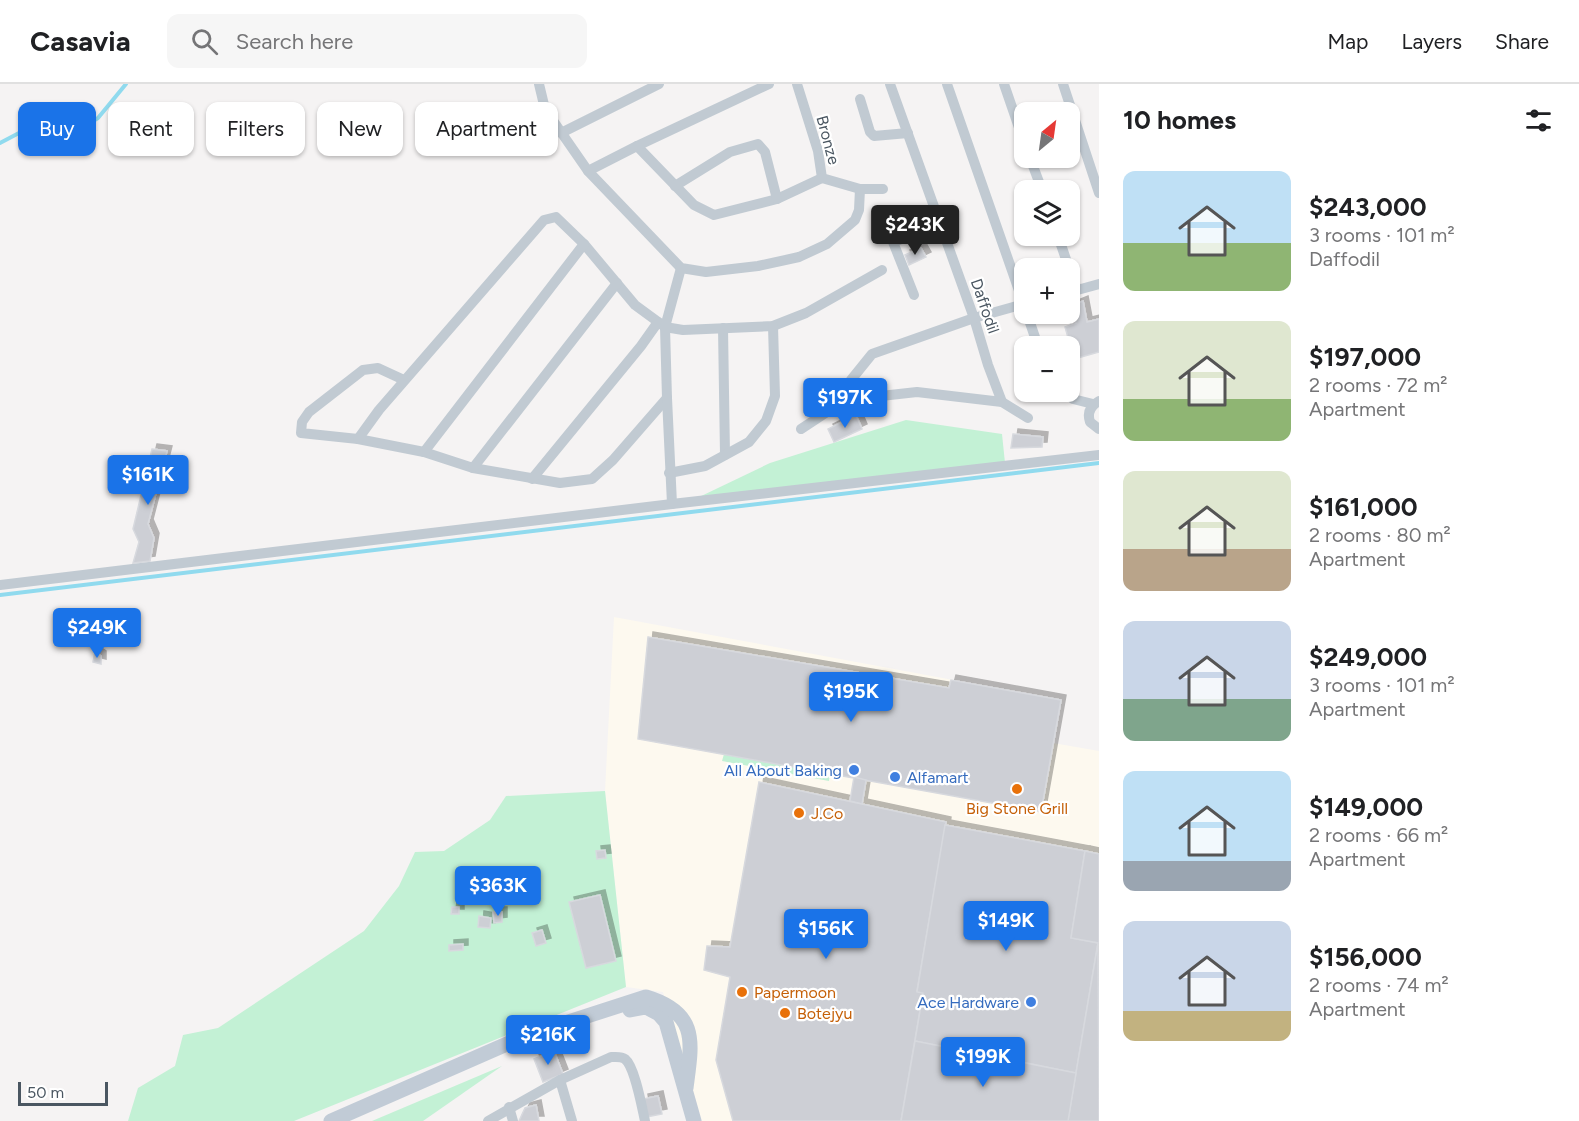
<!DOCTYPE html>
<html lang="en">
<head>
<meta charset="utf-8">
<style>
  :root { --surface:#fff; --page:#f6f6f6; --text:#202124; --muted:#757577; --line:#e0e0e0; --accent:#1a73e8 }
  body { margin:0; font-family:Figtree,sans-serif; background:var(--page); color:var(--text); height:100vh; display:flex; flex-direction:column; font-size:22px; white-space:nowrap }
  * { box-sizing:border-box; margin:0 }
  p { font-size:20px; color:var(--muted) }
  .icon { flex:none; width:33px; height:33px; fill:none; stroke:currentColor; stroke-width:2; stroke-linecap:round; stroke-linejoin:round }
  .map { position:relative; flex:1; overflow:hidden }
  .drawer { display:flex; flex-direction:column; background:var(--surface); width:480px }
  .drawer>* { flex:none }
  .hud { position:absolute; left:18px; top:18px; width:570px; height:54px; display:flex; gap:12px }
  .needle { width:39px; rotate:29deg }
  .fabs { position:absolute; left:1014px; top:18px; display:grid; gap:12px }
  .fabs a { display:grid; place-items:center; width:66px; height:66px; border-radius:12px; background:var(--surface); box-shadow:0 2px 4px #0004; font-size:30px }
  .scale { position:absolute; left:18px; bottom:15px; width:90px; box-sizing:border-box; padding-left:6px; border:3px solid #4a5661; border-top:0; font-size:16px; line-height:21px; white-space:nowrap; color:#4a5661; -webkit-text-stroke:4px #fff; paint-order:stroke }
  .price { position:absolute; translate:-50% -51px; padding:0 14px; border-radius:6px; background:var(--accent); color:#fff; font-size:20px; line-height:39px; filter:drop-shadow(0 2px 3px #0008) }
  .price::after { content:''; position:absolute; left:50%; top:36px; width:18px; height:14px; margin-left:-9px; background:inherit; clip-path:polygon(0 0,100% 0,50% 100%) }
  .price.active { background:#222; color:#fff }
  ul { padding:0; list-style:none }
  li { display:flex; align-items:center; gap:18px; height:150px; padding:0 24px }
  li span { display:grid; place-items:center; flex:none; width:168px; height:120px; border-radius:12px; color:#555 }
  li>.icon { margin-inline-start:auto }
  span .icon { width:72px; height:72px; fill:#fffc; stroke-width:1 }
  li b { font-size:26px }
  h2 { display:flex; justify-content:space-between; align-items:center; height:72px; padding:0 24px; font-size:26px }
  .pill { padding:0 21px; border-radius:12px; background:var(--surface); box-shadow:0 2px 4px #0004; font-size:21px; line-height:54px }
  .pill.active { background:var(--accent); color:#fff }
  header { display:flex; align-items:center; gap:36px; box-sizing:border-box; height:84px; padding:0 30px; background:var(--surface); border-bottom:2px solid var(--line) }
  header strong { font-size:28px }
  nav { display:flex; gap:33px; margin-inline-start:auto; font-size:21px }
  .search { width:420px; height:54px; background:var(--page); display:flex; align-items:center; gap:15px; box-sizing:border-box; padding:0 21px; border-radius:12px; color:var(--muted); font-size:22px }
  main { display:flex; flex:1; min-height:0 }
  .map>svg:first-child { display:block }
  .commercial { fill:#fdf9ef }
  .green { fill:#c3f1d5 }
  .lines { fill:none; stroke-linecap:round; stroke-linejoin:round }
  .stream { stroke:#90daee; stroke-width:4 }
  .building { fill:#cdcfd5; stroke:#d7d9de; stroke-width:1.5; filter:url(#shadow) }
  .street { stroke:#c1cad2; stroke-width:10 }
  .secondary { stroke:#c1cbd6; stroke-width:15 }
  .shop-dot { fill:#3f7fe0; stroke:#fff; stroke-width:2 }
  .food-dot { fill:#e8710a; stroke:#fff; stroke-width:2 }
  .labels { text-anchor:middle; dominant-baseline:central; stroke-width:4.5; stroke-linejoin:round; paint-order:stroke }
  .street-label { font-size:16px; fill:#4a5661; stroke:#fff }
  .shop-label { font-size:16px; fill:#366cbe; stroke:#fff; text-anchor:end }
  .food-label { font-size:16px; fill:#c56008; stroke:#fff; text-anchor:start }
</style>
</head>
<body>
<header>
<strong>Casavia</strong>
<div class="search"><svg class="icon" aria-label="search" viewBox="0 0 24 24"><circle cx="10" cy="10" r="6"/><path d="M15 15l6 6"/></svg>Search here</div>
<nav><a>Map</a><a>Layers</a><a>Share</a></nav>
</header>
<main>
<div class="map">
<svg width="1099" height="1037" viewBox="0 0 1099 1037">
  <defs>
    <filter id="shadow"><feDropShadow dx="5" dy="-5" stdDeviation="0" flood-color="#0004"/></filter>
  </defs>
  <rect width="100%" height="100%" fill="#f5f3f3"/>
  <path class="commercial" d="M614 533 1061 616 1053 659 1099 667V1037H702L663 908 626 903 605 707Z"/>
  <g class="green">
    <path d="M906 336 1002 350 1005 379 695 415 770 379Z"/>
    <path d="M724 670 830 689 829 697 722 677Z"/>
    <path d="M605 707 626 903 294 1037H128L138 1004 175 982 183 951 218 944 364 847 399 802 415 768 444 767 490 736 506 712Z"/>
    <path d="M502 982 423 1037H372Z"/>
  </g>
  <g class="lines">
    <g class="stream">
      <path d="M0 59 19 49 72 50 98 34 126 0"/>
      <path d="M0 511 1099 379"/>
    </g>
  </g>
  <g class="building">
    <path d="M921 164 926 173 909 181 905 171Z"/>
    <path d="M1083 217 1087 238 1099 235V268L1074 275 1065 243 1076 239 1071 222Z"/>
    <path d="M856 331 862 345 834 358 828 345Z"/>
    <path d="M1013 350 1043 353 1042 363 1011 364Z"/>
    <path d="M152 365 167 367 148 440 154 454 150 477 133 479 139 458 133 445Z"/>
    <path d="M100 545 108 548 105 556 96 555Z"/>
    <path d="M648 553 949 604 951 596 1061 616 1041 728 638 655Z"/>
    <path d="M95 568 101 572V580L93 578Z"/>
    <path d="M854 693 866 696 862 720 850 717Z"/>
    <path d="M759 698 946 738 917 907 923 909 901 1037H733L716 976 730 893 704 886 707 862 730 863Z"/>
    <path d="M945 741 1085 767 1071 854 1098 859 1076 989 915 957 923 909 917 908Z"/>
    <path d="M605 766 606 774 597 775 596 767Z"/>
    <path d="M1085 767 1099 770V859L1071 854Z"/>
    <path d="M600 811 616 877 586 884 569 818Z"/>
    <path d="M452 823H459V830H451Z"/>
    <path d="M493 828H502V838L494 839Z"/>
    <path d="M479 832 491 834 490 844 478 843Z"/>
    <path d="M542 846 546 859 536 862 532 849Z"/>
    <path d="M1098 859 1099 1037H1068L1076 989Z"/>
    <path d="M463 860V866L449 867V861Z"/>
    <path d="M915 957 1076 989 1068 1037H901Z"/>
    <path d="M554 967 563 990 543 998 534 975Z"/>
    <path d="M658 1012 662 1030 646 1033 643 1015Z"/>
    <path d="M536 1021 539 1037H519L525 1024Z"/>
  </g>
  <g class="lines">
    <g class="street">
      <path d="M539 0 545 25 588 87 681 184 706 188 758 182 799 173 827 160 855 136 859 126 860 105"/>
      <path d="M797 0 818 67 822 94 860 105H883"/>
      <path d="M890 0 974 234 988 281 1002 318"/>
      <path d="M947 0 1024 221"/>
      <path d="M1004 0 1024 58"/>
      <path d="M1063 0 1099 109"/>
      <path d="M860 15 870 48 874 52 908 49"/>
      <path d="M561 49 659 0"/>
      <path d="M637 62 694 121 714 131 777 115 822 94"/>
      <path d="M1030 74 1042 106"/>
      <path d="M588 87 637 62 769 0"/>
      <path d="M675 102 730 68 758 60 765 68 777 115"/>
      <path d="M1058 152 1069 184"/>
      <path d="M1070 185 1077 206"/>
      <path d="M1070 208 1099 200"/>
      <path d="M914 211 893 158 939 141"/>
      <path d="M1027 230 1038 262"/>
      <path d="M723 244 725 371"/>
      <path d="M404 296 378 284 363 286 309 328 302 338 301 349 358 355 424 368 473 384 560 399 592 395 613 376 667 314"/>
      <path d="M1063 308 1073 315 1093 320"/>
      <path d="M845 316 851 296 872 270 974 234 1024 220"/>
      <path d="M1099 317C1090 322 1087 329 1090 338L1099 345"/>
      <path d="M801 345 845 316 917 308 1002 318 1028 334"/>
      <path d="M358 355 379 326 544 136 556 133 584 160 635 221 665 243 683 246 773 242 806 229 882 186"/>
      <path d="M424 368 584 160"/>
      <path d="M473 384 617 199"/>
      <path d="M669 389 705 382 749 358 766 337 775 312 773 242"/>
      <path d="M532 395 641 262 658 238"/>
      <path d="M672 420 667 314 665 243 681 184"/>
      <path d="M0 501 672 420 1099 371"/>
      <path d="M560 996 572 1037"/>
      <path d="M509 1023 513 1037"/>
      <path d="M488 1037 560 996 611 973C616 973 621 972 625 975 635 983 642 1024 645 1037"/>
    </g>
    <g class="secondary">
      <path d="M630 926 646 923 659 930 666 938 694 1037"/>
      <path d="M331 1037 525 952 646 913C699 929 692 958 686 1004"/>
    </g>
  </g>
  <g class="shop-dot">
    <circle cx="854" cy="686" r="6"/>
    <circle cx="895" cy="693" r="6"/>
    <circle cx="1031" cy="918" r="6"/>
  </g>
  <g class="food-dot">
    <circle cx="1017" cy="705" r="6"/>
    <circle cx="799" cy="729" r="6"/>
    <circle cx="742" cy="908" r="6"/>
    <circle cx="785" cy="929" r="6"/>
  </g>
  <g class="labels">
    <g class="street-label">
      <text transform="translate(828 56) rotate(75)">Bronze</text>
      <text transform="translate(985 222) rotate(71)">Daffodil</text>
    </g>
    <g class="shop-label">
      <text x="842" y="686">All About Baking</text>
      <text x="907" y="693" text-anchor="start">Alfamart</text>
      <text x="1019" y="918">Ace Hardware</text>
    </g>
    <g class="food-label">
      <text x="1017" y="724" text-anchor="middle">Big Stone Grill</text>
      <text x="811" y="729">J.Co</text>
      <text x="754" y="908">Papermoon</text>
      <text x="797" y="929">Botejyu</text>
    </g>
  </g>
</svg>
<div class="fabs">
<a><svg class="needle" viewBox="-14 -14 28 28"><path d="M0-13l5 13h-10z" fill="#e53935"/><path d="M0 13l5-13h-10z" fill="#757577"/></svg></a>
<a><svg class="icon" aria-label="layers" viewBox="0 0 24 24"><path d="M12 4l9 5-9 5-9-5zM3 14l9 5 9-5"/></svg></a>
<a>+</a>
<a>−</a>
</div>
<div class="scale">50 m</div>
<b class="price active" style="left:915px;top:172px">$243K</b>
<b class="price" style="left:845px;top:345px">$197K</b>
<b class="price" style="left:148px;top:422px">$161K</b>
<b class="price" style="left:97px;top:575px">$249K</b>
<b class="price" style="left:851px;top:639px">$195K</b>
<b class="price" style="left:498px;top:833px">$363K</b>
<b class="price" style="left:1006px;top:868px">$149K</b>
<b class="price" style="left:826px;top:876px">$156K</b>
<b class="price" style="left:548px;top:982px">$216K</b>
<b class="price" style="left:983px;top:1004px">$199K</b>
<div class="hud">
<a class="pill active">Buy</a>
<a class="pill">Rent</a>
<a class="pill">Filters</a>
<a class="pill">New</a>
<a class="pill">Apartment</a>
</div>
</div>
<section class="drawer">
<h2>10 homes<svg class="icon" aria-label="filters" viewBox="0 0 24 24"><path d="M4 7h16M4 17h16"/><circle cx="9" cy="7" r="2"/><circle cx="15" cy="17" r="2"/></svg></h2>
<ul>
<li><span style="background:linear-gradient(#bfe0f5 60%,#8fb573 0)"><svg class="icon" aria-label="home" viewBox="0 0 24 24"><path d="M3 11l9-7 9 7M6 9v11h12V9"/></svg></span><div><b>$243,000</b><p>3 rooms · 101 m²</p><p>Daffodil</p></div></li>
<li><span style="background:linear-gradient(#dfe7d0 65%,#8fb573 0)"><svg class="icon" aria-label="home" viewBox="0 0 24 24"><path d="M3 11l9-7 9 7M6 9v11h12V9"/></svg></span><div><b>$197,000</b><p>2 rooms · 72 m²</p><p>Apartment</p></div></li>
<li><span style="background:linear-gradient(#dfe7d0 65%,#b9a48a 0)"><svg class="icon" aria-label="home" viewBox="0 0 24 24"><path d="M3 11l9-7 9 7M6 9v11h12V9"/></svg></span><div><b>$161,000</b><p>2 rooms · 80 m²</p><p>Apartment</p></div></li>
<li><span style="background:linear-gradient(#c9d6e8 65%,#7fa58c 0)"><svg class="icon" aria-label="home" viewBox="0 0 24 24"><path d="M3 11l9-7 9 7M6 9v11h12V9"/></svg></span><div><b>$249,000</b><p>3 rooms · 101 m²</p><p>Apartment</p></div></li>
<li><span style="background:linear-gradient(#bfe0f5 75%,#9aa5b1 0)"><svg class="icon" aria-label="home" viewBox="0 0 24 24"><path d="M3 11l9-7 9 7M6 9v11h12V9"/></svg></span><div><b>$149,000</b><p>2 rooms · 66 m²</p><p>Apartment</p></div></li>
<li><span style="background:linear-gradient(#c9d6e8 75%,#c2b280 0)"><svg class="icon" aria-label="home" viewBox="0 0 24 24"><path d="M3 11l9-7 9 7M6 9v11h12V9"/></svg></span><div><b>$156,000</b><p>2 rooms · 74 m²</p><p>Apartment</p></div></li>
</ul>
</section>
</main>
</body>
</html>
